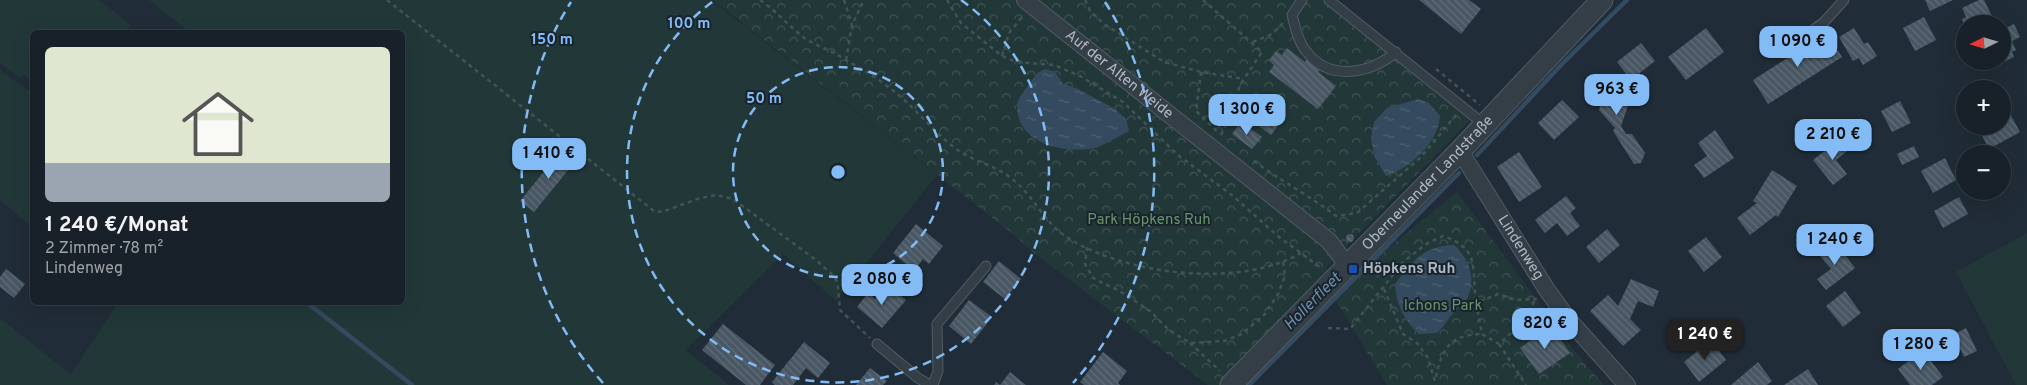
<!DOCTYPE html>
<html lang="de">
<head>
<meta charset="utf-8">
<style>
  :root { --surface:#182129; --page:#212931; --text:#f1f3f6; --muted:#9fa3a8; --line:#363e46; --accent:#82bbf5 }
  body { margin:0; font-family:Overpass,sans-serif; background:var(--page); color:var(--text); height:100vh; display:flex; flex-direction:column; font-size:19px; white-space:nowrap }
  * { box-sizing:border-box; margin:0 }
  p { font-size:16px; color:var(--muted) }
  .icon { flex:none; width:28px; height:28px; fill:none; stroke:currentColor; stroke-width:2; stroke-linecap:round; stroke-linejoin:round }
  .map { position:relative; flex:1; overflow:hidden }
  .details { position:absolute; left:30px; top:30px; width:375px; height:275px; display:flex; flex-direction:column; background:var(--surface); border-radius:8px; box-shadow:0 5px 20px #0002,0 0 0 1px var(--line) }
  .details>* { flex:none }
  .needle { width:32px; rotate:265deg }
  .buttons { position:absolute; left:1956px; top:15px; display:grid; gap:10px }
  .buttons a { display:grid; place-items:center; width:55px; height:55px; border-radius:50%; background:var(--surface); box-shadow:0 5px 20px #0002,0 0 0 1px var(--line); font-size:25px }
  .price { position:absolute; translate:-50% -42px; padding:0 11px; border-radius:10px; background:var(--accent); color:#111; font-size:16px; line-height:32px; filter:drop-shadow(0 1px 2px #0008) }
  .price::after { content:''; position:absolute; left:50%; top:30px; width:15px; height:11px; margin-left:-8px; background:inherit; clip-path:polygon(0 0,100% 0,50% 100%) }
  .price.selected { background:#222; color:#fff }
  ul { padding:0; list-style:none }
  li { display:grid; align-content:center; gap:10px; height:265px; padding:0 15px }
  li+li { border-top:1px solid var(--line) }
  li span { display:grid; place-items:center; height:155px; border-radius:8px; color:#555 }
  li>.icon { margin-inline-start:auto }
  span .icon { width:90px; height:90px; fill:#fffc; stroke-width:1 }
  li b { font-size:21px }
  .map>svg:first-child { display:block }
  .grass { fill:#223838 }
  .park { fill:url(#park-crowns) }
  .water { fill:url(#water-ripples) }
  .lines { fill:none; stroke-linecap:round; stroke-linejoin:round }
  .stream { stroke:#344a5e; stroke-width:4.5 }
  .building { fill:url(#building-back-hatch) }
  .service-casing { stroke:#515c65; stroke-width:11 }
  .minor-casing { stroke:#515c65; stroke-width:18 }
  .tertiary-casing { stroke:#515c65; stroke-width:23 }
  .path { stroke:#405455; stroke-width:2.5; stroke-dasharray:4 4; stroke-linecap:butt }
  .service { stroke:#343e47; stroke-width:9 }
  .minor { stroke:#343e47; stroke-width:16 }
  .tertiary { stroke:#343e47; stroke-width:21 }
  .ring { fill:none; stroke:#82bbf5; stroke-width:2.5; stroke-dasharray:9 6 }
  .transit-dot { fill:#1a4fb4; stroke:#19232c; stroke-width:2 }
  .labels { text-anchor:middle; dominant-baseline:central; stroke-width:4; stroke-linejoin:round; paint-order:stroke }
  .street-label { font-size:15px; fill:#aeb9c4; stroke:#19232c }
  .park-label { font-size:15px; fill:#66946c; stroke:#19232c }
  .poi-label { font-size:15px; font-weight:bold; fill:#aeb9c4; stroke:#19232c; text-anchor:start }
  .water-label { font-size:16px; font-style:italic; fill:#6f8da8; stroke:#19232c }
  .centre { fill:#82bbf5; stroke:#19232c; stroke-width:2.5 }
  .ring-label { font-size:15px; text-anchor:middle; font-weight:bold; fill:#82bbf5; stroke:#19232c; stroke-width:4; stroke-linejoin:round; paint-order:stroke }
</style>
</head>
<body>
<div class="map">
<svg width="2027" height="385" viewBox="0 0 2027 385">
  <defs>
    <pattern id="park-crowns" width="20" height="18" patternUnits="userSpaceOnUse" patternTransform="scale(1.25)"><rect width="20" height="18" fill="#223838"/><path d="M2 6a3 3 0 1 1 6 0M12 15a3 3 0 1 1 6 0" fill="none" stroke="#405353"/></pattern>
    <pattern id="water-ripples" width="26" height="14" patternUnits="userSpaceOnUse" patternTransform="scale(1.25)"><rect width="26" height="14" fill="#344a5e"/><path d="M2 4q2-2 4 0t4 0M15 11q2-2 4 0t4 0" fill="none" stroke="#4f6273"/></pattern>
    <pattern id="building-back-hatch" width="6" height="6" patternUnits="userSpaceOnUse" patternTransform="scale(1.25)"><rect width="6" height="6" fill="#485763"/><path d="M-1 5l2 2M0 0l6 6M5-1l2 2" fill="none" stroke="#606d78"/></pattern>
  </defs>
  <rect width="100%" height="100%" fill="#202c37"/>
  <g class="grass">
    <path d="M0 0H99L131 25 125 32H32V81L24 75 20 78 0 63Z"/>
    <path d="M149 0H711L937 175 836 301 783 254 686 350 729 385H0V318L71 374 118 303 402 302V32H189Z"/>
    <path d="M0 70 32 93V227L0 200Z"/>
    <path d="M2027 233V385H2016L1956 272Z"/>
  </g>
  <g class="park">
    <path d="M713 0H1330L1476 114 1325 268 1329 273 1221 385H1208L1034 253 1008 230Z"/>
    <path d="M1457 192 1576 353 1604 385H1387L1332 294Z"/>
  </g>
  <g class="water">
    <path d="M1046 69 1055 72 1063 84 1076 88 1115 109 1126 119 1129 131C1117 137 1103 147 1090 149 1060 153 1016 142 1017 105 1017 98 1032 81 1037 73Z"/>
    <path d="M1418 99 1429 103 1440 116C1438 143 1411 167 1386 176L1374 156 1371 138 1374 122 1387 108Z"/>
    <path d="M1454 245C1470 259 1477 281 1466 301 1464 306 1458 308 1454 312 1448 319 1444 326 1437 333L1419 334C1404 320 1396 305 1395 284 1413 261 1423 246 1454 245Z"/>
  </g>
  <g class="lines">
    <g class="stream">
      <path d="M1477 155 1561 65 1627 0"/>
      <path d="M306 302 412 385"/>
      <path d="M1249 385 1459 173"/>
    </g>
  </g>
  <g class="building">
    <path d="M1419 0H1469L1481 9 1461 34Z"/>
    <path d="M1925 0H1953L1930 11Z"/>
    <path d="M1979 0H1984L1994 20 1987 24H1964L1962 19 1966 17 1962 8Z"/>
    <path d="M1924 17 1936 40 1915 51 1903 28Z"/>
    <path d="M2004 24 2006 28 2014 24 2020 37 2012 41 2016 50 2012 52 2014 57 1997 65 1996 61H2002Z"/>
    <path d="M1706 28 1724 52 1686 80 1668 57Z"/>
    <path d="M1854 28 1864 44 1868 42 1877 56 1863 65 1859 58 1853 61 1839 37Z"/>
    <path d="M1827 33 1842 57 1768 104 1753 80Z"/>
    <path d="M1641 43 1655 61 1631 80 1617 62Z"/>
    <path d="M1287 48 1305 62 1307 59 1321 69 1318 72 1336 86 1318 109 1269 72 1274 65 1269 60 1276 51 1282 55Z"/>
    <path d="M1604 77 1627 100 1623 104 1628 106 1621 126 1626 134H1632L1645 153 1641 163 1634 164 1613 131 1615 128 1599 110 1602 100 1591 90 1593 78Z"/>
    <path d="M1257 94 1286 115 1271 135 1243 114Z"/>
    <path d="M1562 100 1579 117 1554 140 1538 123Z"/>
    <path d="M1900 101 1911 123 1892 132 1881 111Z"/>
    <path d="M2008 110 2020 132 1989 149 1977 126H2002V113Z"/>
    <path d="M1241 122 1262 137 1252 149 1232 134Z"/>
    <path d="M1715 130 1734 158 1704 178 1694 165 1707 156 1698 143Z"/>
    <path d="M1842 137 1851 148 1836 160 1847 174 1833 185 1813 160Z"/>
    <path d="M1914 146 1919 157 1902 165 1897 154Z"/>
    <path d="M564 147 578 158 534 212 520 201Z"/>
    <path d="M1519 152 1542 187 1519 202 1497 167Z"/>
    <path d="M1945 158 1956 180 1933 193 1921 171Z"/>
    <path d="M1772 170 1797 186 1778 217 1776 215 1750 235 1737 218 1757 203 1753 201Z"/>
    <path d="M1566 196 1576 208 1570 213 1580 226 1567 236 1557 223 1545 233 1535 220Z"/>
    <path d="M1959 197 1968 214 1943 228 1934 211Z"/>
    <path d="M916 224 943 246 929 264 923 259 914 271 893 253Z"/>
    <path d="M1607 229 1620 245 1599 263 1586 247Z"/>
    <circle cx="1350" cy="238" r="4"/>
    <path d="M1706 237 1722 257 1704 272 1688 251Z"/>
    <path d="M1836 243 1855 268 1826 290 1817 279 1831 269 1820 256Z"/>
    <path d="M999 261 1021 279 1005 299 983 282Z"/>
    <path d="M6 269 25 284 14 298 0 287V277Z"/>
    <path d="M1631 279 1659 291 1653 307 1638 301 1630 319 1641 330 1623 346 1590 311 1608 295 1618 306Z"/>
    <path d="M887 285 906 300 882 328 857 307 868 293 875 299Z"/>
    <path d="M1845 291 1861 313 1843 327 1826 306Z"/>
    <path d="M969 300 992 317 971 344 949 326Z"/>
    <path d="M723 324 775 365 760 385H746L702 350Z"/>
    <path d="M1551 326 1570 353 1539 374 1520 348Z"/>
    <path d="M1966 328 1977 351 1964 357 1953 335Z"/>
    <path d="M1711 340 1726 360 1699 382 1684 362Z"/>
    <path d="M804 342 830 363 818 378 806 368 793 385H775L772 382Z"/>
    <path d="M1923 350 1943 377 1932 385H1910L1898 369Z"/>
    <path d="M1103 352 1127 371 1118 383 1120 385H1084L1080 382Z"/>
    <path d="M1758 362 1772 381 1767 385H1731Z"/>
    <path d="M870 368 887 381 883 385H856Z"/>
    <path d="M1808 369 1818 385H1784Z"/>
    <path d="M1010 372 1026 385H994L996 382 1000 385Z"/>
  </g>
  <g class="lines">
    <defs>
      <g id="service">
        <path d="M1302 0 1292 15C1295 26 1298 42 1306 51 1329 82 1370 74 1396 52"/>
        <path d="M1329 0 1485 125"/>
        <path d="M1801 39 1824 22 1844 0"/>
        <path d="M877 344 918 378 930 385"/>
        <path d="M933 385 938 371 937 324 986 266"/>
      </g>
      <g id="minor">
        <path id="s1" d="M1025 0 1329 241 1348 266"/>
        <path id="s2" d="M1460 151 1547 290 1568 319 1627 385"/>
      </g>
      <g id="tertiary">
        <path id="s3" d="M1231 385 1460 151 1602 0"/>
      </g>
    </defs>
    <use href="#service" class="service-casing"/>
    <use href="#minor" class="minor-casing"/>
    <use href="#tertiary" class="tertiary-casing"/>
    <g class="path">
      <path d="M387 0 654 211 662 212 700 198 716 195 733 199 816 260 835 277 838 286 840 310 870 338"/>
      <path d="M760 0C776 11 788 25 803 37 816 46 833 51 846 60 862 69 877 78 891 89 917 108 936 137 964 154 978 162 995 166 1008 176 1033 193 1041 219 1065 236 1124 275 1239 289 1301 253"/>
      <path d="M844 0 852 25"/>
      <path d="M947 0 961 23 1002 56 1016 62 1054 65 1080 76 1123 102 1178 155 1233 196 1279 237 1321 268"/>
      <path d="M1085 0 1090 11 1104 24 1164 62 1201 72 1244 79"/>
      <path d="M1203 0 1262 52 1240 85 1233 110 1221 135"/>
      <path d="M1253 42 1272 34 1283 23"/>
      <path d="M1002 56 1009 33 1023 16"/>
      <path d="M846 60 852 25 864 0"/>
      <path d="M1436 69 1480 105"/>
      <path d="M1201 72 1196 111 1217 131"/>
      <path d="M1254 161C1281 181 1310 196 1336 216L1357 213 1421 157 1456 115"/>
      <path d="M1087 247 1085 264 1093 278 1123 293 1150 311 1169 330 1190 343 1224 341 1242 334 1265 314 1278 294 1285 276 1283 261"/>
      <path d="M1384 289 1403 334 1417 343 1428 358 1436 385"/>
      <path d="M1534 301 1525 320 1499 344 1482 334 1476 303 1498 294 1516 300 1537 299"/>
      <path d="M1328 328 1350 329 1404 261 1428 243 1443 236C1482 249 1471 270 1476 303"/>
      <path d="M1190 343 1220 371"/>
      <path d="M1499 344 1526 385"/>
      <path d="M1436 377C1442 348 1450 335 1482 334"/>
    </g>
    <use href="#service" class="service"/>
    <use href="#minor" class="minor"/>
    <use href="#tertiary" class="tertiary"/>
  </g>
  <g class="ring">
    <circle cx="838" cy="172" r="105"/>
    <path d="M961 0A211 211 0 1 1 715 0"/>
    <path d="M603 383A316 316 0 0 1 571 2M1105 2A316 316 0 0 1 1073 383"/>
  </g>
  <rect class="transit-dot" x="1348" y="264" width="10" height="10" rx="2.5"/>
  <g class="labels">
    <g class="street-label">
      <text stroke="none"><textPath href="#s1" startOffset="120">Auf der Alten Weide</textPath></text>
      <text stroke="none"><textPath href="#s3" startOffset="282">Oberneulander Landstraße</textPath></text>
      <text stroke="none"><textPath href="#s2" startOffset="114">Lindenweg</textPath></text>
    </g>
    <g class="park-label">
      <text x="1149" y="220">Park Höpkens Ruh</text>
      <text x="1443" y="306">Ichons Park</text>
    </g>
    <g class="poi-label">
      <text x="1363" y="269">Höpkens Ruh</text>
    </g>
    <g class="water-label">
      <text transform="translate(1313 302) rotate(-45)">Hollerfleet</text>
    </g>
  </g>
  <circle cx="838" cy="172" r="8" class="centre"/>
  <g class="ring-label">
    <text x="689" y="28">100 m</text>
    <text x="552" y="44">150 m</text>
    <text x="764" y="103">50 m</text>
  </g>
</svg>
<div class="buttons">
<a><svg class="needle" viewBox="-14 -14 28 28"><path d="M0-13l5 13h-10z" fill="#e53935"/><path d="M0 13l5-13h-10z" fill="#9fa3a8"/></svg></a>
<a>+</a>
<a>−</a>
</div>
<b class="price" style="left:1798px;top:68px">1 090 €</b>
<b class="price" style="left:1617px;top:116px">963 €</b>
<b class="price" style="left:1247px;top:136px">1 300 €</b>
<b class="price" style="left:1833px;top:161px">2 210 €</b>
<b class="price" style="left:549px;top:180px">1 410 €</b>
<b class="price" style="left:1835px;top:266px">1 240 €</b>
<b class="price" style="left:882px;top:306px">2 080 €</b>
<b class="price" style="left:1545px;top:350px">820 €</b>
<b class="price selected" style="left:1705px;top:361px">1 240 €</b>
<b class="price" style="left:1921px;top:371px">1 280 €</b>
<section class="details">
<ul>
<li><span style="background:linear-gradient(#dfe7d0 75%,#9aa5b1 0)"><svg class="icon" aria-label="home" viewBox="0 0 24 24"><path d="M3 11l9-7 9 7M6 9v11h12V9"/></svg></span><div><b>1 240 €/Monat</b><p>2 Zimmer · 78 m²</p><p>Lindenweg</p></div></li>
</ul>
</section>
</div>
</body>
</html>
